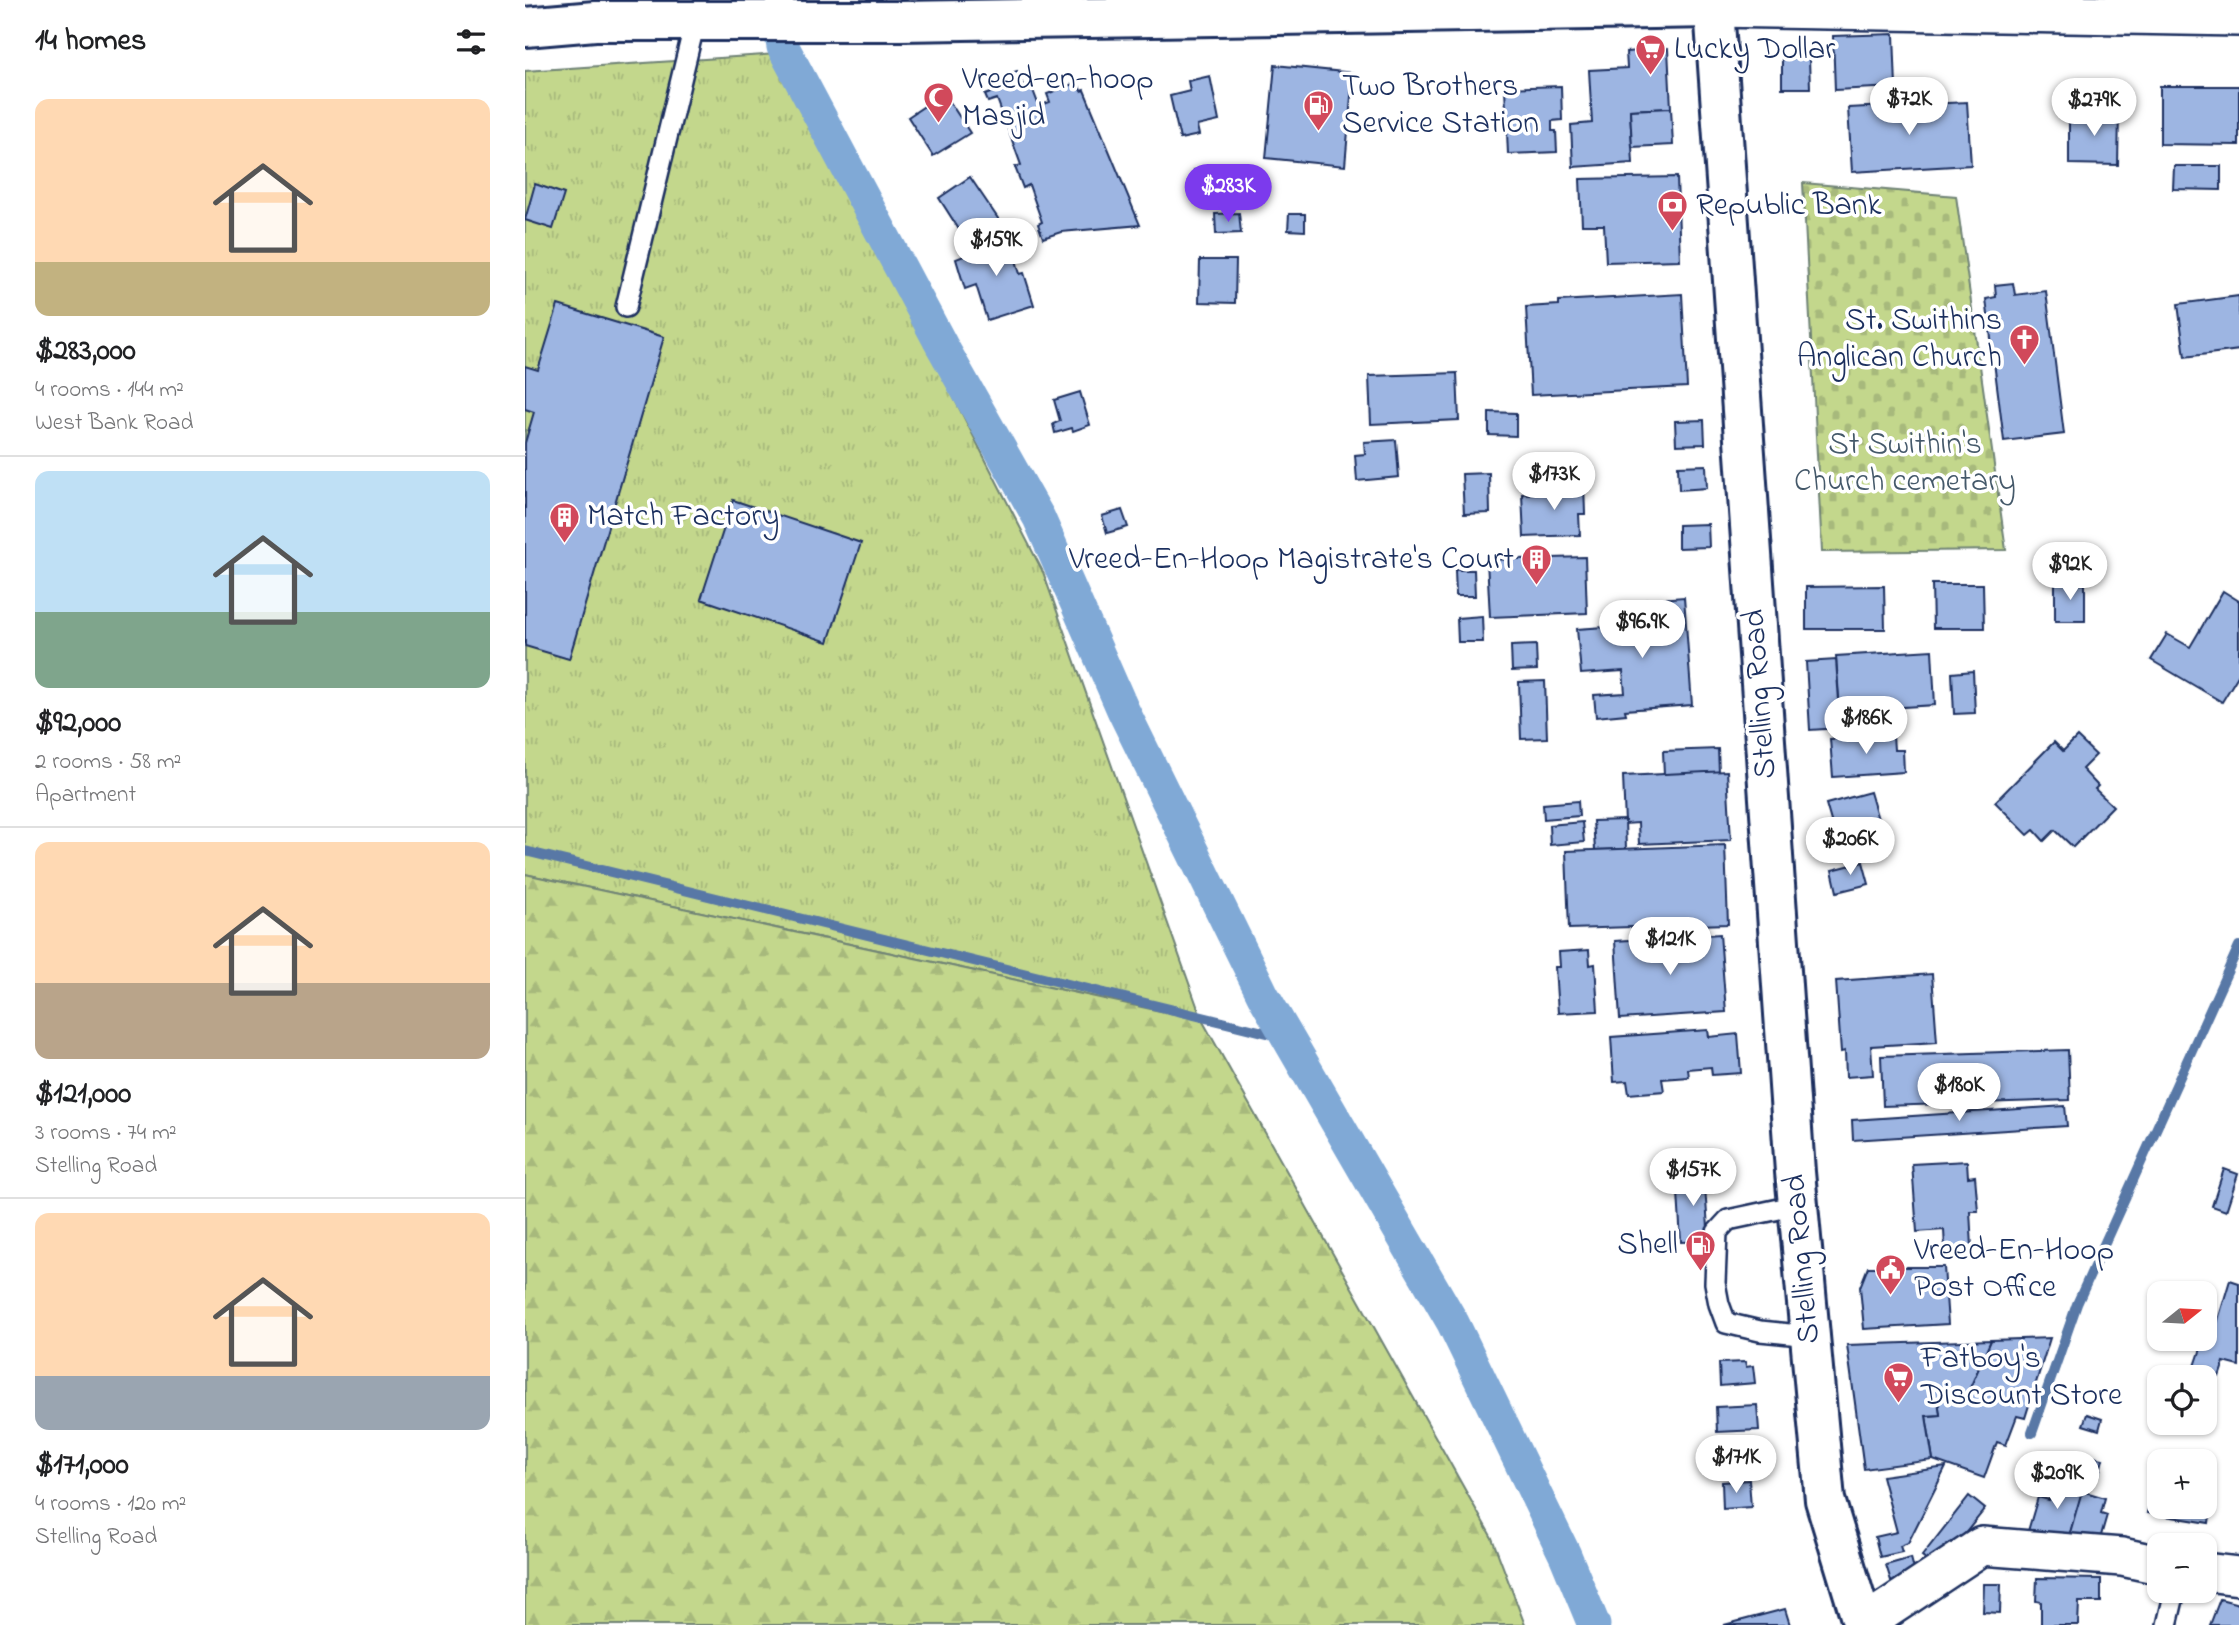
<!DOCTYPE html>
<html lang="en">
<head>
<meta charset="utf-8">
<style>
  :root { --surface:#fff; --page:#f2f2f2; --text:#202124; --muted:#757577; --line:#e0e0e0; --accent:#7c3aed }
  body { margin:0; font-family:"Indie Flower",sans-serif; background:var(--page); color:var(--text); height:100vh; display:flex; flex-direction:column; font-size:26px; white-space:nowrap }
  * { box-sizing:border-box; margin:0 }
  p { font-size:23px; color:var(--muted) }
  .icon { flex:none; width:38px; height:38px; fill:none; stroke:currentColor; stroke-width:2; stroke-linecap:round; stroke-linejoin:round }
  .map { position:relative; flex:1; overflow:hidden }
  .sheet { display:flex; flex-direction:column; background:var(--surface); width:525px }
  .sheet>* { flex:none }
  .needle { width:46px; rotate:72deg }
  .tools { position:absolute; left:1622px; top:1281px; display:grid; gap:14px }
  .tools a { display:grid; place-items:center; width:70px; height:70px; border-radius:14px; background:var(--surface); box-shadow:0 2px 5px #0004; font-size:35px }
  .price { position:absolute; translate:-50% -60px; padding:0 16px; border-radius:24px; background:#fff; color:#222; font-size:23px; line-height:46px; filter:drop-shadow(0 2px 4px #0008) }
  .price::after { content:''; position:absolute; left:50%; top:42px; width:21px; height:16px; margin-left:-10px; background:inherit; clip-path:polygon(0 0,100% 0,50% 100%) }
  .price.selected { background:var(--accent); color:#fff }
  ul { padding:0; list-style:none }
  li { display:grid; align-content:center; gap:14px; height:371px; padding:0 35px }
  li+li { border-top:2px solid var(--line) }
  li span { display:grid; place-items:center; height:217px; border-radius:14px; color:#555 }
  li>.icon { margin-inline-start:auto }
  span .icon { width:126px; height:126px; fill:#fffc; stroke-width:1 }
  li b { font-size:30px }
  h2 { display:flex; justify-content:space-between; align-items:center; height:84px; padding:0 35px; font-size:30px }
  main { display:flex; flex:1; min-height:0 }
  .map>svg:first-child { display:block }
  .grass { fill:url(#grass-tufts); stroke:#6f8375; stroke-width:2 }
  .forest { fill:url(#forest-firs); stroke:#6f8375; stroke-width:2 }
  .cemetery { fill:url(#cemetery-stones); stroke:#6f8375; stroke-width:2 }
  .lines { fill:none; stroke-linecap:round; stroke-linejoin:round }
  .stream { stroke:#5878a6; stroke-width:10 }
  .canal { stroke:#80a9d6; stroke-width:33 }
  .building { fill:#9db5e2; stroke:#1b2f5e; stroke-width:2 }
  .service-casing { stroke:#1b2f5e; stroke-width:24 }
  .minor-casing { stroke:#1b2f5e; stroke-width:42 }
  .tertiary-casing { stroke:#1b2f5e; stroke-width:44 }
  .primary-casing { stroke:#1b2f5e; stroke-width:44 }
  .service { stroke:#fff; stroke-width:19 }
  .minor { stroke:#fff; stroke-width:37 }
  .tertiary { stroke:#fff; stroke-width:38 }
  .primary { stroke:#fff; stroke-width:38 }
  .labels { text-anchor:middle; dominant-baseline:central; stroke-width:7; stroke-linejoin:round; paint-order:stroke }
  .poi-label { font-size:32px; fill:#1b2f5e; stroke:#fff; text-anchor:start }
  .park-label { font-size:32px; fill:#45596a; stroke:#fff }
  .street-label { font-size:32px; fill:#1b2f5e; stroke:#fff }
</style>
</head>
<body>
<main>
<section class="sheet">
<h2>14 homes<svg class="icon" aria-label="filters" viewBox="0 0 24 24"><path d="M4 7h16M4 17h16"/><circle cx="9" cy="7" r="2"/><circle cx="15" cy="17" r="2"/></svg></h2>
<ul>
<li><span style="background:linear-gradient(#ffd9b3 75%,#c2b280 0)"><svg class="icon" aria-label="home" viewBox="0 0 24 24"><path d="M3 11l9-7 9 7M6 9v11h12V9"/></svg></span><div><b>$283,000</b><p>4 rooms · 144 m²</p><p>West Bank Road</p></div></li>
<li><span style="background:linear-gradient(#bfe0f5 65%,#7fa58c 0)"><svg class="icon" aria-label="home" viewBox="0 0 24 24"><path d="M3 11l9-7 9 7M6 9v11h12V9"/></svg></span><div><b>$92,000</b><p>2 rooms · 58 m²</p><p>Apartment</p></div></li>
<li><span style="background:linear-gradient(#ffd9b3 65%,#b9a48a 0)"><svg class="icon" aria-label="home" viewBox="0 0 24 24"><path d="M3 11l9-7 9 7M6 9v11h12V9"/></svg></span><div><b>$121,000</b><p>3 rooms · 74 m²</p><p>Stelling Road</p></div></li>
<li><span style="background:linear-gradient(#ffd9b3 75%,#9aa5b1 0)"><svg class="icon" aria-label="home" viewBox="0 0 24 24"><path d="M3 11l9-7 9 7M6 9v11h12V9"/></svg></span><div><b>$171,000</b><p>4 rooms · 120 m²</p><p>Stelling Road</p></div></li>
</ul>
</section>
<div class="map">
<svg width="1714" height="1625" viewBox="0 0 1714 1625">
  <defs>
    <pattern id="grass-tufts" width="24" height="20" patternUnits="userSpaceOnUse" patternTransform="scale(1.75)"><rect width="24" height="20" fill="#c3d78c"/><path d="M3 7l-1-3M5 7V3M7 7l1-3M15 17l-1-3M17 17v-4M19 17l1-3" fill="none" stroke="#a7b97b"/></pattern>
    <pattern id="forest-firs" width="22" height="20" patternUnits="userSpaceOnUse" patternTransform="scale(1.75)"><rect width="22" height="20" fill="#c3d78c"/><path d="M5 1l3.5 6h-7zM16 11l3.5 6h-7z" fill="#a7b97b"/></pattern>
    <pattern id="cemetery-stones" width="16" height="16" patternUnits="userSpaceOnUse" patternTransform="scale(1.75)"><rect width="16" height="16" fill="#c3d78c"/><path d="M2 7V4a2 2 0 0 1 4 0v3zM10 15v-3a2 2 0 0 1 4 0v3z" fill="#a7b97b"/></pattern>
  </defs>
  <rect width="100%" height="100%" fill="#fff"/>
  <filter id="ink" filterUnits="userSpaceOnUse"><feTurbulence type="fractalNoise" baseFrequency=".0143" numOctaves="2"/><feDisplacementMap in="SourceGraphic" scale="14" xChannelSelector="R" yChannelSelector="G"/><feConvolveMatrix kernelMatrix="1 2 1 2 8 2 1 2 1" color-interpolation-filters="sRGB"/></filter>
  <g filter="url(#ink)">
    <path class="grass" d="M253 54 518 572 677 1020 0 874V71Z"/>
    <path class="forest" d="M0 874 677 1020 967 1538 1000 1625H0Z"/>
    <path class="cemetery" d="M1278 183 1431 196 1481 550 1297 552Z"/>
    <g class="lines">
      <g class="stream">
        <path d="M0 851 763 1038"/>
        <path d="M1507 1433 1552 1304 1714 946"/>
      </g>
      <path class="canal" d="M254 0 252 12 258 47 417 346 514 518 598 710 738 995 928 1323 1040 1555 1069 1625"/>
    </g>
    <g class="building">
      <path d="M1369 34 1371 87 1310 90 1308 36Z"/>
      <path d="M1143 49 1146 108 1105 110 1108 163 1048 167 1046 125 1067 123 1064 70 1102 68 1101 52Z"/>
      <path d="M1284 58 1285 88H1257V59Z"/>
      <path d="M750 65 828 73 820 166 741 158Z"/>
      <path d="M492 71 499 88 506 85 514 106 525 102 522 94 553 82 556 91 559 90 615 225 536 232 518 238 513 224 517 222 504 185 498 188 490 167 496 165 472 99 463 102 460 95 477 89 473 78Z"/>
      <path d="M685 76 694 121 672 126 674 135 655 139 645 96 665 91 663 81Z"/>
      <path d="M1036 86 1037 120 1027 121V131H1031L1032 152 983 154 980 88Z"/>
      <path d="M1635 86H1714V145L1635 144Z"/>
      <path d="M419 93 445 133 408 156 383 117Z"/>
      <path d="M1442 102 1446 165 1327 172 1323 108Z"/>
      <path d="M1146 108 1148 145 1107 147 1105 110Z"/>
      <path d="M1544 112H1594L1593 165 1544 164Z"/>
      <path d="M1649 166H1696V190L1648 189Z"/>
      <path d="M669 170 700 173 699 199 668 197Z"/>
      <path d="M445 177 474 220 442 242 414 198Z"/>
      <path d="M1152 177 1155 260 1081 262 1079 225H1057L1055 179Z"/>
      <path d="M10 184 39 194 28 229 0 220Z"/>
      <path d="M714 213 716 233 691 234 690 214Z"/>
      <path d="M764 214H780V231L763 230Z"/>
      <path d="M484 238 487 247 493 245 497 258 491 260 495 274 499 273 509 305 462 320 451 285 440 289 431 259 439 256 438 253Z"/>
      <path d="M675 260H711L710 303 674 302Z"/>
      <path d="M1488 283 1490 295 1521 291 1539 434 1479 441 1461 299 1471 297 1470 285Z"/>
      <path d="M1157 294 1162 387 1006 395 1001 307 1034 305V301Z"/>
      <path d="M1714 296V350L1660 357 1653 304Z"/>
      <path d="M33 305 139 337 44 659 0 646V443L9 412 0 409V366L13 370Z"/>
      <path d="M932 373 934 420 846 424 844 376Z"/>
      <path d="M555 392 565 425 548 431 547 428 530 433 528 424 535 421 529 400Z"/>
      <path d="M964 412 991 413V436L964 435Z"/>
      <path d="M1179 420 1180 444 1151 445 1150 421Z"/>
      <path d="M871 440 874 477 832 481 830 455 840 454 839 442Z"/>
      <path d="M1181 465 1182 488 1154 490 1153 466Z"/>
      <path d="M964 473 965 513 939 514 937 474Z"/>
      <path d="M1059 483 1060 514H1054L1055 535 999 537 997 494 1042 492V484Z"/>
      <path d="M208 500 336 543 303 642 176 599Z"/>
      <path d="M597 510 603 527 582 533 577 516Z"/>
      <path d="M1183 524 1184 547 1153 548V525Z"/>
      <path d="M1060 557 1062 613 965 617 962 560Z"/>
      <path d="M930 570H949L950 596H931Z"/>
      <path d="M1530 583 1560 584V621H1530Z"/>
      <path d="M1407 584H1458L1459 628H1408Z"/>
      <path d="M1359 586 1360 629H1281V587Z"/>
      <path d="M1698 591 1714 601V674L1697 702 1626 660 1642 634 1665 647Z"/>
      <path d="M1159 597 1167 705 1100 710 1101 714 1071 717 1069 695 1100 693 1098 671 1056 674 1052 629 1124 624 1121 600Z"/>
      <path d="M957 616 958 642H933L932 618Z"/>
      <path d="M1011 645 1012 670 987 671 986 646Z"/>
      <path d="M1407 650 1410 705 1315 711 1311 656Z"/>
      <path d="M1311 660 1316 728 1285 730 1281 662Z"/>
      <path d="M1448 671 1450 713 1429 714 1427 673Z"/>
      <path d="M1020 681 1022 738 996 739 994 682Z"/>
      <path d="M1368 735 1369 750H1378L1379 772 1308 777 1305 739Z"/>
      <path d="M1552 737 1571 755 1557 769 1573 786 1570 789 1588 806 1548 847 1530 830 1519 841 1509 830 1503 835 1470 802 1529 742 1538 751Z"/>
      <path d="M1193 749 1194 772 1139 775 1138 751Z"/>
      <path d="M1202 771 1206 840 1114 844 1113 823 1100 824 1098 776Z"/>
      <path d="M1345 792 1360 843 1316 856 1301 804Z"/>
      <path d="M1053 801 1054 816 1019 819 1018 804Z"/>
      <path d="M1100 820 1101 849 1070 850 1068 821Z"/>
      <path d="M1057 822 1059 842 1025 845 1024 825Z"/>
      <path d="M1200 845 1203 924 1044 929 1041 851Z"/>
      <path d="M1338 862 1344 884 1312 892 1307 870Z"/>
      <path d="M1195 934 1201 1012 1095 1019 1090 941Z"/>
      <path d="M1064 950 1065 965 1070 964 1073 1011 1033 1013 1030 967H1035L1034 952Z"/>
      <path d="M1407 974 1412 1042 1346 1046 1348 1075 1321 1077 1320 1051 1316 1052 1311 981Z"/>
      <path d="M1183 1030 1184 1037 1213 1034 1216 1073 1187 1075 1186 1067 1163 1069 1164 1077 1137 1079 1139 1091 1104 1094 1102 1081 1089 1082 1086 1037Z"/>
      <path d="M1543 1050 1545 1100 1358 1106 1356 1056Z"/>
      <path d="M1540 1106 1542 1126 1328 1140 1327 1120Z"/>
      <path d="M1442 1161 1443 1177 1450 1176 1453 1211H1445L1447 1247 1420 1249 1419 1230 1392 1232 1387 1164Z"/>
      <path d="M1699 1169 1713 1174 1701 1211 1687 1206Z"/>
      <path d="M1179 1174 1184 1241 1156 1242 1152 1176Z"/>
      <path d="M1343 1267H1419L1423 1324 1339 1329 1335 1287Z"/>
      <path d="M1705 1280 1714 1283V1366L1699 1362 1694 1377 1669 1369 1683 1328 1690 1330Z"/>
      <path d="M1525 1338 1500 1418 1492 1416 1481 1445 1472 1442 1459 1478 1408 1460 1401 1416 1415 1415 1413 1400 1441 1397 1466 1340Z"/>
      <path d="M1466 1340 1441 1397 1413 1400 1415 1415 1401 1416 1408 1460 1339 1469 1322 1345Z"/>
      <path d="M1220 1362 1221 1367 1228 1366 1230 1383 1195 1386 1194 1363Z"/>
      <path d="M1232 1405 1234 1430 1192 1432 1191 1407Z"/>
      <path d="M1562 1414 1577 1419 1574 1430 1558 1425Z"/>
      <path d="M1545 1452 1578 1459 1574 1475 1541 1467Z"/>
      <path d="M1231 1453 1232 1462 1205 1463V1454Z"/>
      <path d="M1421 1467 1383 1543 1375 1546 1377 1552 1355 1557 1350 1537 1372 1532 1357 1476Z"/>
      <path d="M1630 1476 1634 1477V1507H1680V1483L1689 1484 1684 1523 1622 1513Z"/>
      <path d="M1530 1478 1559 1487 1542 1543 1503 1531 1513 1497 1524 1500Z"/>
      <path d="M1224 1480 1226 1507 1198 1509 1197 1482Z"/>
      <path d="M1557 1491 1580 1498 1576 1513 1582 1515 1575 1539 1542 1543Z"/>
      <path d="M1444 1496 1460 1509 1412 1568 1397 1556Z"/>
      <path d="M1386 1558 1391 1577 1367 1584 1361 1565Z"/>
      <path d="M1512 1578 1576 1579V1602H1554L1553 1625H1516V1602L1511 1601Z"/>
      <path d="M1459 1584H1476L1475 1613 1458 1612Z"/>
      <path d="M1695 1599 1714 1604V1625H1685Z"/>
      <path d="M1260 1609 1265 1625H1199Z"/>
    </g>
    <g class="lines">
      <defs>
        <g id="service">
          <path d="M101 307 170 22"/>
          <path d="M1273 1205 1203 1220 1192 1232 1190 1283 1194 1304 1201 1323 1235 1331 1285 1336"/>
          <path d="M1642 1625 1650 1591"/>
        </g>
        <g id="minor">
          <path d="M1189 8 1714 17"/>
          <path d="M1680 1572 1714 1576"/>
          <path d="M1338 1625 1457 1546 1597 1557 1634 1565"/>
        </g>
        <path id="tertiary" d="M1189 8 1270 1172 1300 1500 1338 1625"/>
        <path id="primary" d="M0 27 70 21H376L1189 8 1188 0"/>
      </defs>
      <use href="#service" class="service-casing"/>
      <use href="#minor" class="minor-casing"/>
      <use href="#tertiary" class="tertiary-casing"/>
      <use href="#primary" class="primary-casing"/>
      <use href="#service" class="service"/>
      <use href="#minor" class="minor"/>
      <use href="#tertiary" class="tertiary"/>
      <use href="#primary" class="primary"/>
    </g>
  </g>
  <defs>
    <symbol id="supermarket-pin" viewBox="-11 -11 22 30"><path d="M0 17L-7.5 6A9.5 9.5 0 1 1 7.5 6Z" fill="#d1495b" stroke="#fff"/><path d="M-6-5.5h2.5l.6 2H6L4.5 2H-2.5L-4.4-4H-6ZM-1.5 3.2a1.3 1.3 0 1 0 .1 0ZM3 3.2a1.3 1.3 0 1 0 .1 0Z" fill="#fff"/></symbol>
    <symbol id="mosque-pin" viewBox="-11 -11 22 30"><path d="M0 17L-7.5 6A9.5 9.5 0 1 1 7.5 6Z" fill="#d1495b" stroke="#fff"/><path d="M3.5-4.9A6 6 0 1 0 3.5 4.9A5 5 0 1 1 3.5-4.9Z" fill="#fff"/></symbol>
    <symbol id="fuel-pin" viewBox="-11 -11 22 30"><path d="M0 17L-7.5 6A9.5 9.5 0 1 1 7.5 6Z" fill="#d1495b" stroke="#fff"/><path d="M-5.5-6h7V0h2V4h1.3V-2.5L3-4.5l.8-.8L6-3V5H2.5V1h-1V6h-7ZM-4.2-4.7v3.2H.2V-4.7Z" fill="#fff"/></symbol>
    <symbol id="bank-pin" viewBox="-11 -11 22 30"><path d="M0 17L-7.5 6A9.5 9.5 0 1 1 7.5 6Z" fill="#d1495b" stroke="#fff"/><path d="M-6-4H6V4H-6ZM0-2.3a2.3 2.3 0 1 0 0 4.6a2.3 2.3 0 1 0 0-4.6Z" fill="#fff"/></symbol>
    <symbol id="church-pin" viewBox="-11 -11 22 30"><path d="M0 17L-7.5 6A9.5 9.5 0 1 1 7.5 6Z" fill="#d1495b" stroke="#fff"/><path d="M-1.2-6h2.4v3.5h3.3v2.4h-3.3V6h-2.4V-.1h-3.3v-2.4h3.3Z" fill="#fff"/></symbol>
    <symbol id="building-pin" viewBox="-11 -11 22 30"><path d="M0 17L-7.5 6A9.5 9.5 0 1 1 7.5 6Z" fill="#d1495b" stroke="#fff"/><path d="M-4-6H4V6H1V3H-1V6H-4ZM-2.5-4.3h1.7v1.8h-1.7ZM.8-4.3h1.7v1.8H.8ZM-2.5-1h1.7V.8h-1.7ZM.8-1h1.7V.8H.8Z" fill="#fff"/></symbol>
    <symbol id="civic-pin" viewBox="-11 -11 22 30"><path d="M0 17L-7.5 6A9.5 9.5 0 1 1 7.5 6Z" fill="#d1495b" stroke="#fff"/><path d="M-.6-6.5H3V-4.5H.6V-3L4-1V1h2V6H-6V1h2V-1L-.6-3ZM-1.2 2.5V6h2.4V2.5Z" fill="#fff"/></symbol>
  </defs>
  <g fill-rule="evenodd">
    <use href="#supermarket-pin" x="1108" y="32" width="35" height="47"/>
    <use href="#mosque-pin" x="396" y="80" width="35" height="47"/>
    <use href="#fuel-pin" x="776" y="88" width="35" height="47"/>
    <use href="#bank-pin" x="1130" y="188" width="35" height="47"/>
    <use href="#church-pin" x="1482" y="322" width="35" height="47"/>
    <use href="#building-pin" x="22" y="500" width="35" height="47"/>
    <use href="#building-pin" x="994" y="542" width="35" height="47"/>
    <use href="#fuel-pin" x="1158" y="1228" width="35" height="47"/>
    <use href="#civic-pin" x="1348" y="1252" width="35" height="47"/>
    <use href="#supermarket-pin" x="1356" y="1360" width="35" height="47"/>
  </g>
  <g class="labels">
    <g class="poi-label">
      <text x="1149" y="50">Lucky Dollar</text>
      <text x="437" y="80">Vreed-en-hoop<tspan x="437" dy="37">Masjid</tspan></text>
      <text x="817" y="87">Two Brothers<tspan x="817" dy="37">Service Station</tspan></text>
      <text x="1171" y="206">Republic Bank</text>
      <text x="1477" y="321" text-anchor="end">St. Swithins<tspan x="1477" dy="37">Anglican Church</tspan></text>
      <text x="62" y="517">Match Factory</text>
      <text x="989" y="560" text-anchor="end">Vreed-En-Hoop Magistrate's Court</text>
      <text x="1153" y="1245" text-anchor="end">Shell</text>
      <text x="1389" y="1251">Vreed-En-Hoop<tspan x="1389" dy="37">Post Office</tspan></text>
      <text x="1396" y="1359">Fatboy's<tspan x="1396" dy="37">Discount Store</tspan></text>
    </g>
    <g class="park-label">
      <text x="1380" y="445">St Swithin's<tspan x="1380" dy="37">Church cemetary</tspan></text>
    </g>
    <g class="street-label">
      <text transform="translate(1236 694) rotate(-94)">Stelling Road</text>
      <text transform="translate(1278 1259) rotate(-95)">Stelling Road</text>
    </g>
  </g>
</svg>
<div class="tools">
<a><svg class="needle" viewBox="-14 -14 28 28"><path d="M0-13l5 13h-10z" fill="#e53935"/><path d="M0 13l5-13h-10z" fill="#757577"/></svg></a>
<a><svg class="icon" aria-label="locate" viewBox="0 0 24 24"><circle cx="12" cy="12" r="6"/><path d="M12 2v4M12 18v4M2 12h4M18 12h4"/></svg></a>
<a>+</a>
<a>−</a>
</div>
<b class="price" style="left:1384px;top:137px">$72K</b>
<b class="price" style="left:1569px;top:138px">$279K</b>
<b class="price selected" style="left:703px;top:224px">$283K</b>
<b class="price" style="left:471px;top:278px">$159K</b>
<b class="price" style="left:1029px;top:512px">$173K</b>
<b class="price" style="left:1545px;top:602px">$92K</b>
<b class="price" style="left:1117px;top:660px">$96.9K</b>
<b class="price" style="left:1341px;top:756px">$186K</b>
<b class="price" style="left:1325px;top:877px">$206K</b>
<b class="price" style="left:1145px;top:977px">$121K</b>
<b class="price" style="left:1434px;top:1123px">$180K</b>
<b class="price" style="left:1168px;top:1208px">$157K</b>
<b class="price" style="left:1211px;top:1495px">$171K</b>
<b class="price" style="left:1532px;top:1511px">$209K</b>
</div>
</main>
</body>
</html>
